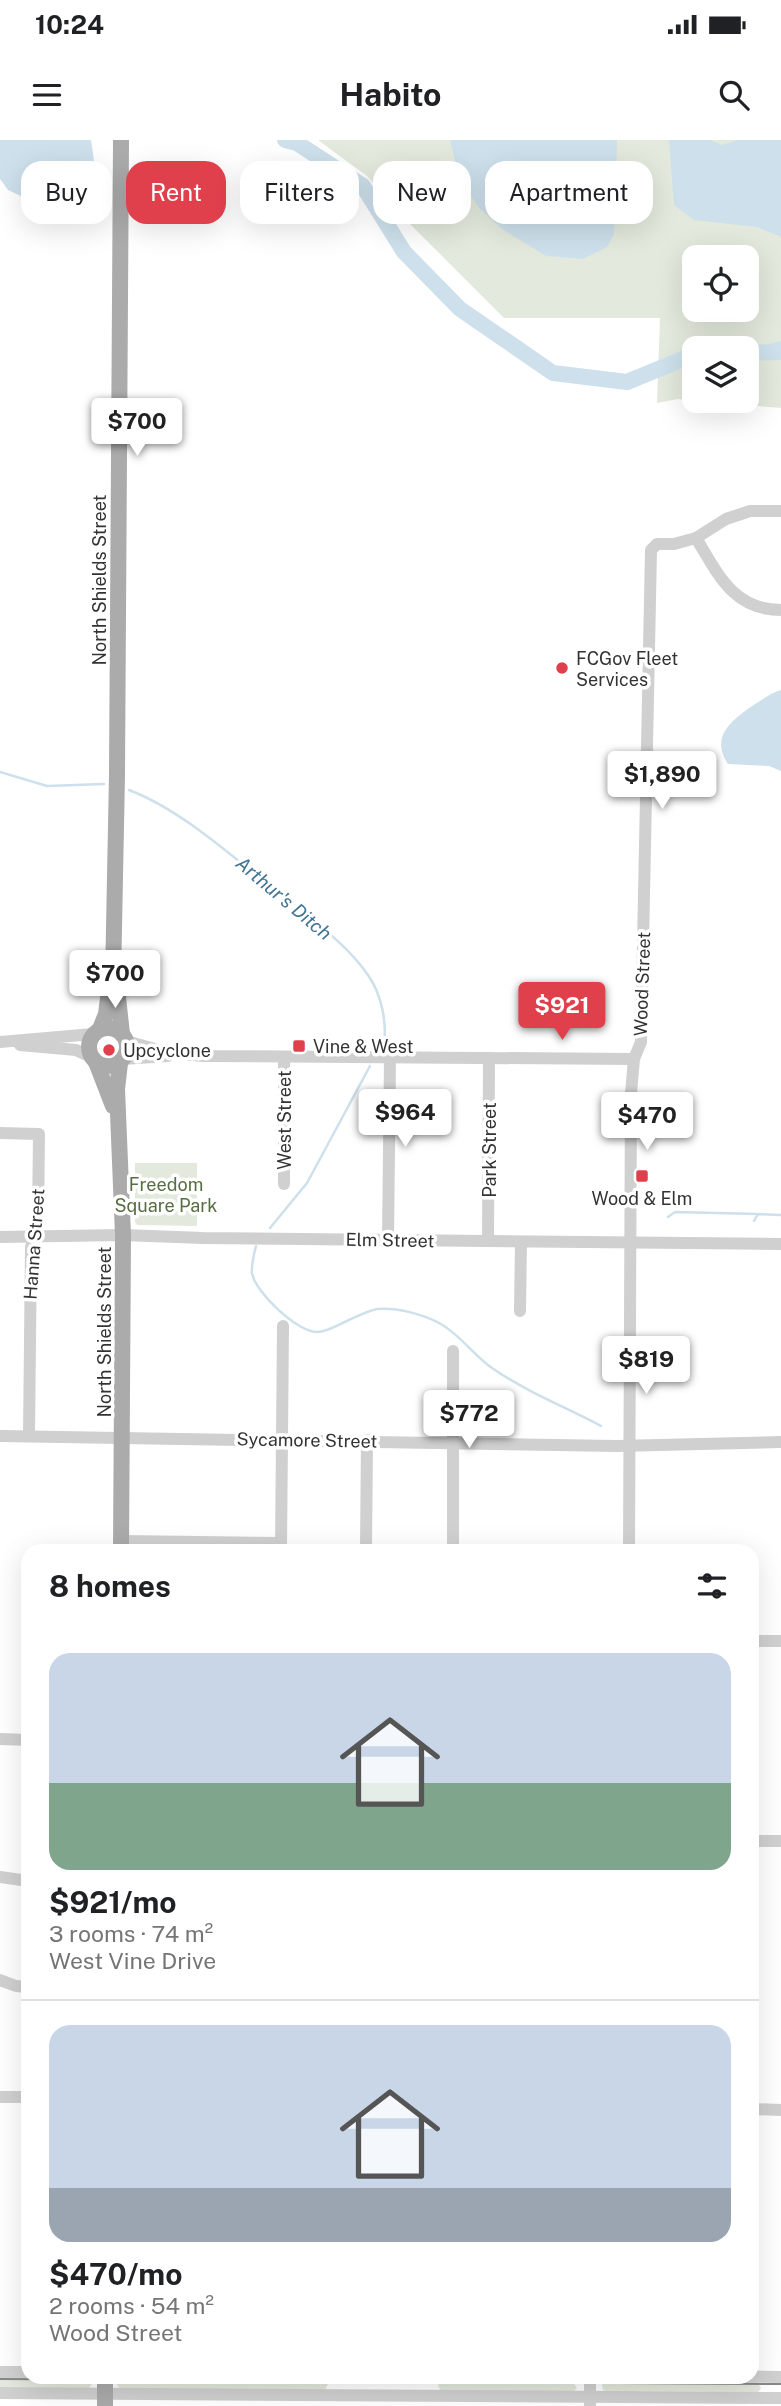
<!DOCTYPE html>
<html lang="en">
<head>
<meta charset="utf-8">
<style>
  :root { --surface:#fff; --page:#f6f6f6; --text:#202124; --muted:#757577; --line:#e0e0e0; --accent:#e03f4c }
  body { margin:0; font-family:"Public Sans",sans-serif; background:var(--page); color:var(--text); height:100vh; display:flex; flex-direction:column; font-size:26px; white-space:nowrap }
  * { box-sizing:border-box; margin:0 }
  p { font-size:23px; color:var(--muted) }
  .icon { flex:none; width:38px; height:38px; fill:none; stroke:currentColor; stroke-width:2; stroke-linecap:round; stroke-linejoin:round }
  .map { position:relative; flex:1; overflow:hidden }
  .sheet { position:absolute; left:21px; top:1404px; width:738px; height:840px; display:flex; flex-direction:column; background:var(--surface); border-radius:21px; box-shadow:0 7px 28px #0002 }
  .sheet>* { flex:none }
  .hud { position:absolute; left:21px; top:21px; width:740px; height:63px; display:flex; gap:14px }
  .tools { position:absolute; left:682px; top:105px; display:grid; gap:14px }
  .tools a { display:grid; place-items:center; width:77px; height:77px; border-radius:14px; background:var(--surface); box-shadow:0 7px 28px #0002; font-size:35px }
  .price { position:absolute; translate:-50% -60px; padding:0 16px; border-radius:7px; background:#fff; color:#222; font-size:23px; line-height:46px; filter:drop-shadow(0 2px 4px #0008) }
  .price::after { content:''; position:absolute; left:50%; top:42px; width:21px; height:16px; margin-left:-10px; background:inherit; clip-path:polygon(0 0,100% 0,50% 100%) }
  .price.current { background:var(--accent); color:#fff }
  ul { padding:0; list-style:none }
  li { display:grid; align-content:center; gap:14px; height:371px; padding:0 28px }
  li+li { border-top:2px solid var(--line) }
  li span { display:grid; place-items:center; height:217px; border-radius:21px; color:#555 }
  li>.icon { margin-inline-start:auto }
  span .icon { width:126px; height:126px; fill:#fffc; stroke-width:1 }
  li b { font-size:30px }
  h2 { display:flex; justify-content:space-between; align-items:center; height:84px; padding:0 28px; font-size:30px }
  .tag { padding:0 24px; border-radius:21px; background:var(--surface); box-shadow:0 7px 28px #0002; font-size:24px; line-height:63px }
  .tag.current { background:var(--accent); color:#fff }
  .status { display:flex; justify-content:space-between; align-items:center; height:49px; padding:0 35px; background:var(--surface); direction:ltr }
  .status svg { height:19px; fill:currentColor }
  header { display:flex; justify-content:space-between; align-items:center; height:91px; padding:0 28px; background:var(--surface); font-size:32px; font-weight:700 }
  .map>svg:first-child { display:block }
  .green { fill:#e3e9dc; fill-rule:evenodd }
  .water { fill:#cde0eb }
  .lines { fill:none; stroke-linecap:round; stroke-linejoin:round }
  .stream { stroke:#cde0eb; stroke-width:2.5 }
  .river { stroke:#cde0eb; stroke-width:16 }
  .minor { stroke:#d0d0d0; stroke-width:12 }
  .major { stroke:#ababab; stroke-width:16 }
  .tram { stroke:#888; stroke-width:2 }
  .poi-dot { fill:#e03f4c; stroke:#fff; stroke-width:2.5 }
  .labels { text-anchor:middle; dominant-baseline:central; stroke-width:7; stroke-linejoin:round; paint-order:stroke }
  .street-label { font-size:18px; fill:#333; stroke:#fff }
  .poi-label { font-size:18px; fill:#333; stroke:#fff; text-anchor:start }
  .park-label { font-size:18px; fill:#566e41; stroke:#fff }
  .water-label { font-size:19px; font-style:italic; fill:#427594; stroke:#fff }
</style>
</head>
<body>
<div class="status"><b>10:24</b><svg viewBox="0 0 49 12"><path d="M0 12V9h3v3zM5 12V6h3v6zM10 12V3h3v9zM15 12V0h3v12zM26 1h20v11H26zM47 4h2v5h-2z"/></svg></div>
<header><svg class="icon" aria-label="menu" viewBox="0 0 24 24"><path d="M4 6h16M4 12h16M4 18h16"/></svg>Habito<svg class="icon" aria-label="search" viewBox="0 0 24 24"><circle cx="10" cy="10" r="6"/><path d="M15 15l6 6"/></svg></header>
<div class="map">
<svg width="781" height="2266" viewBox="0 0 781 2266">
  <rect width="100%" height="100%" fill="#fff"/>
  <g class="green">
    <path d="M318 0H781V268L697 261H747V208H695V261L678 259 657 263 660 178H504L412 86 367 36ZM695 117H747V170H695Z"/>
    <path d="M135 1023H197V1086L137 1085 135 1082Z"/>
    <path d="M0 2237H86L90 2239 92 2244 89 2248 0 2249Z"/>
    <path d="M122 2237 324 2239 328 2244 325 2250 120 2249 116 2243Z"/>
    <path d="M442 2240 572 2241 577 2248 573 2252 440 2250 438 2245Z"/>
    <path d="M605 2240 756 2241 761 2248 758 2252 606 2251 603 2250 602 2245Z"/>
  </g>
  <g class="water">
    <path d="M0 0H91L95 28 90 43 63 61 25 58 8 50 0 39Z"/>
    <path d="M450 0H617L614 94 607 107 583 119 546 116 502 89 479 68 460 39Z"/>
    <path d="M669 0H710L722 5 738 0H781V97L757 87 694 80 674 65Z"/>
    <path d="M781 201V214L747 212V210Z"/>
    <path d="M781 550V631L769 626 728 624C710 597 731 581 752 566 762 560 770 553 781 550Z"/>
  </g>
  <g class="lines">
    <g class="stream">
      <path d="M0 632 47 646 104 644"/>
      <path d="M129 650C184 671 236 720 282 756 312 780 346 803 368 835 382 855 387 883 384 907"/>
      <path d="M668 1077 675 1072 757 1074"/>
      <path d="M754 1081 758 1074 781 1075"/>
      <path d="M270 1088 307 1043 370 926"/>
      <path d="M256 1106C254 1114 251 1125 252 1133 255 1152 297 1192 317 1192 327 1192 338 1185 347 1181 356 1177 367 1171 377 1169 396 1167 422 1174 439 1183 460 1194 473 1215 492 1228 525 1251 565 1267 601 1286"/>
    </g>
    <g class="river">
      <path d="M285 0 297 3 363 46 404 112 460 169 553 233 627 242 695 214"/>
      <path d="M747 213 781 212"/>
    </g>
    <g class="minor">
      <path d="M696 398C718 434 733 470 781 470"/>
      <path d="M126 901 166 912 203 916 634 919"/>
      <path d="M0 902 93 894"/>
      <path d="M20 905 76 910 91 917"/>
      <path d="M123 919 168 916"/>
      <path d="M0 993 39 994 38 1083 31 1107 29 1296"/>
      <path d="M284 1044V917"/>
      <path d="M0 1097 123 1095 203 1098 781 1104"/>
      <path d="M388 1101 390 917"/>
      <path d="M488 1101 489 918"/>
      <path d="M520 1171 521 1102"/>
      <path d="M0 1296 617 1306 781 1302"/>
      <path d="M121 1401 281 1403"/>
      <path d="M281 1410 283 1186"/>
      <path d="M366 1410 367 1300"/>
      <path d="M453 1410V1211"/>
      <path d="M629 1410 631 953 634 919 641 902 651 410 657 404H674L696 398 726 379 750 371H781"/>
      <path d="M752 1501H781"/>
      <path d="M0 1599 28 1600"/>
      <path d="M752 1701H781"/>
      <path d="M0 1737 28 1741"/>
      <path d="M0 1840 16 1846 28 1847"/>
      <path d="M0 1957H28"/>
      <path d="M752 1969 781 1970"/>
      <path d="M0 2232H28"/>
      <path d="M703 2236 781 2237"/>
      <path d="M0 2253 781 2258"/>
      <path d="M590 2266V2236"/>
    </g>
    <g class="major">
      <path d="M117 848 122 894"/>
      <circle cx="108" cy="907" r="19"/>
      <path d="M100 889 106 874 109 850 113 839 117 635 121 0"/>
      <path d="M96 922 113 966"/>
      <path d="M120 923 117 949 123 1095 121 1410"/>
      <path d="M105 2236V2266"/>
    </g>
    <path class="tram" d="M0 2239 781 2244"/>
  </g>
  <g class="poi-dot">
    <circle cx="562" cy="528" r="7"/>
    <rect x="292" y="899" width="14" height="14" rx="3.5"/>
    <circle cx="109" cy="910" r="7"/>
    <rect x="635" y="1029" width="14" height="14" rx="3.5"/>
  </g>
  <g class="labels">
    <g class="street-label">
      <text transform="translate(99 440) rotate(-90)">North Shields Street</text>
      <text transform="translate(642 844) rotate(-88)">Wood Street</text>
      <text transform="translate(284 980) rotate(-90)">West Street</text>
      <text transform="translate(489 1010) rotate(-90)">Park Street</text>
      <text transform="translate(390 1100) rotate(1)">Elm Street</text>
      <text transform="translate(34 1104) rotate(-86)">Hanna Street</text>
      <text transform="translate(104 1192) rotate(-90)">North Shields Street</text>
      <text transform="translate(307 1300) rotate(1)">Sycamore Street</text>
    </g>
    <g class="poi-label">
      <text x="576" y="518">FCGov Fleet<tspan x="576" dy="21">Services</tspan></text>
      <text x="313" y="906">Vine &amp; West</text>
      <text x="123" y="910">Upcyclone</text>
      <text x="642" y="1058" text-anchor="middle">Wood &amp; Elm</text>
    </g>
    <g class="park-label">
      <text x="166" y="1044">Freedom<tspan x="166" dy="21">Square Park</tspan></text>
    </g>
    <g class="water-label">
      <text transform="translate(284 758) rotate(40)">Arthur's Ditch</text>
    </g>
  </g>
</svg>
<div class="tools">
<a><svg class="icon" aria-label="locate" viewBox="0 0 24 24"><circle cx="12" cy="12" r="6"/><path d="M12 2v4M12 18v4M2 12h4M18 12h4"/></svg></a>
<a><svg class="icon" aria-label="layers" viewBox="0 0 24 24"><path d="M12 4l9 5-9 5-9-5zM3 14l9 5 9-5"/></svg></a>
</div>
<b class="price" style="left:137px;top:318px">$700</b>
<b class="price" style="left:662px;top:671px">$1,890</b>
<b class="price" style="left:115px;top:870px">$700</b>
<b class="price current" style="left:562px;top:902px">$921</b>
<b class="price" style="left:405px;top:1009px">$964</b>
<b class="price" style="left:647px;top:1012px">$470</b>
<b class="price" style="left:646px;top:1256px">$819</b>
<b class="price" style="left:469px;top:1310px">$772</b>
<div class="hud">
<a class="tag">Buy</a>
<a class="tag current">Rent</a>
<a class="tag">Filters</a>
<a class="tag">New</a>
<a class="tag">Apartment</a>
</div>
<section class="sheet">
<h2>8 homes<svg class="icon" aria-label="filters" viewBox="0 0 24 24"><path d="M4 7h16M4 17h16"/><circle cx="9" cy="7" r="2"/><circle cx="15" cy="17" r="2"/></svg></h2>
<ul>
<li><span style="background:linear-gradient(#c9d6e8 60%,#7fa58c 0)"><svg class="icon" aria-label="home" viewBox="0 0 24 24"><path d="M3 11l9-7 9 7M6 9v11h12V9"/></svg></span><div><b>$921/mo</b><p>3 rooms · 74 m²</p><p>West Vine Drive</p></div></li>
<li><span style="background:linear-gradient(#c9d6e8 75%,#9aa5b1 0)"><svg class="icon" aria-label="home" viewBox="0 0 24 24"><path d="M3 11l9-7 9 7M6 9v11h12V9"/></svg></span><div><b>$470/mo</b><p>2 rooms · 54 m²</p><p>Wood Street</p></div></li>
</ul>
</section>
</div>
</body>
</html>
